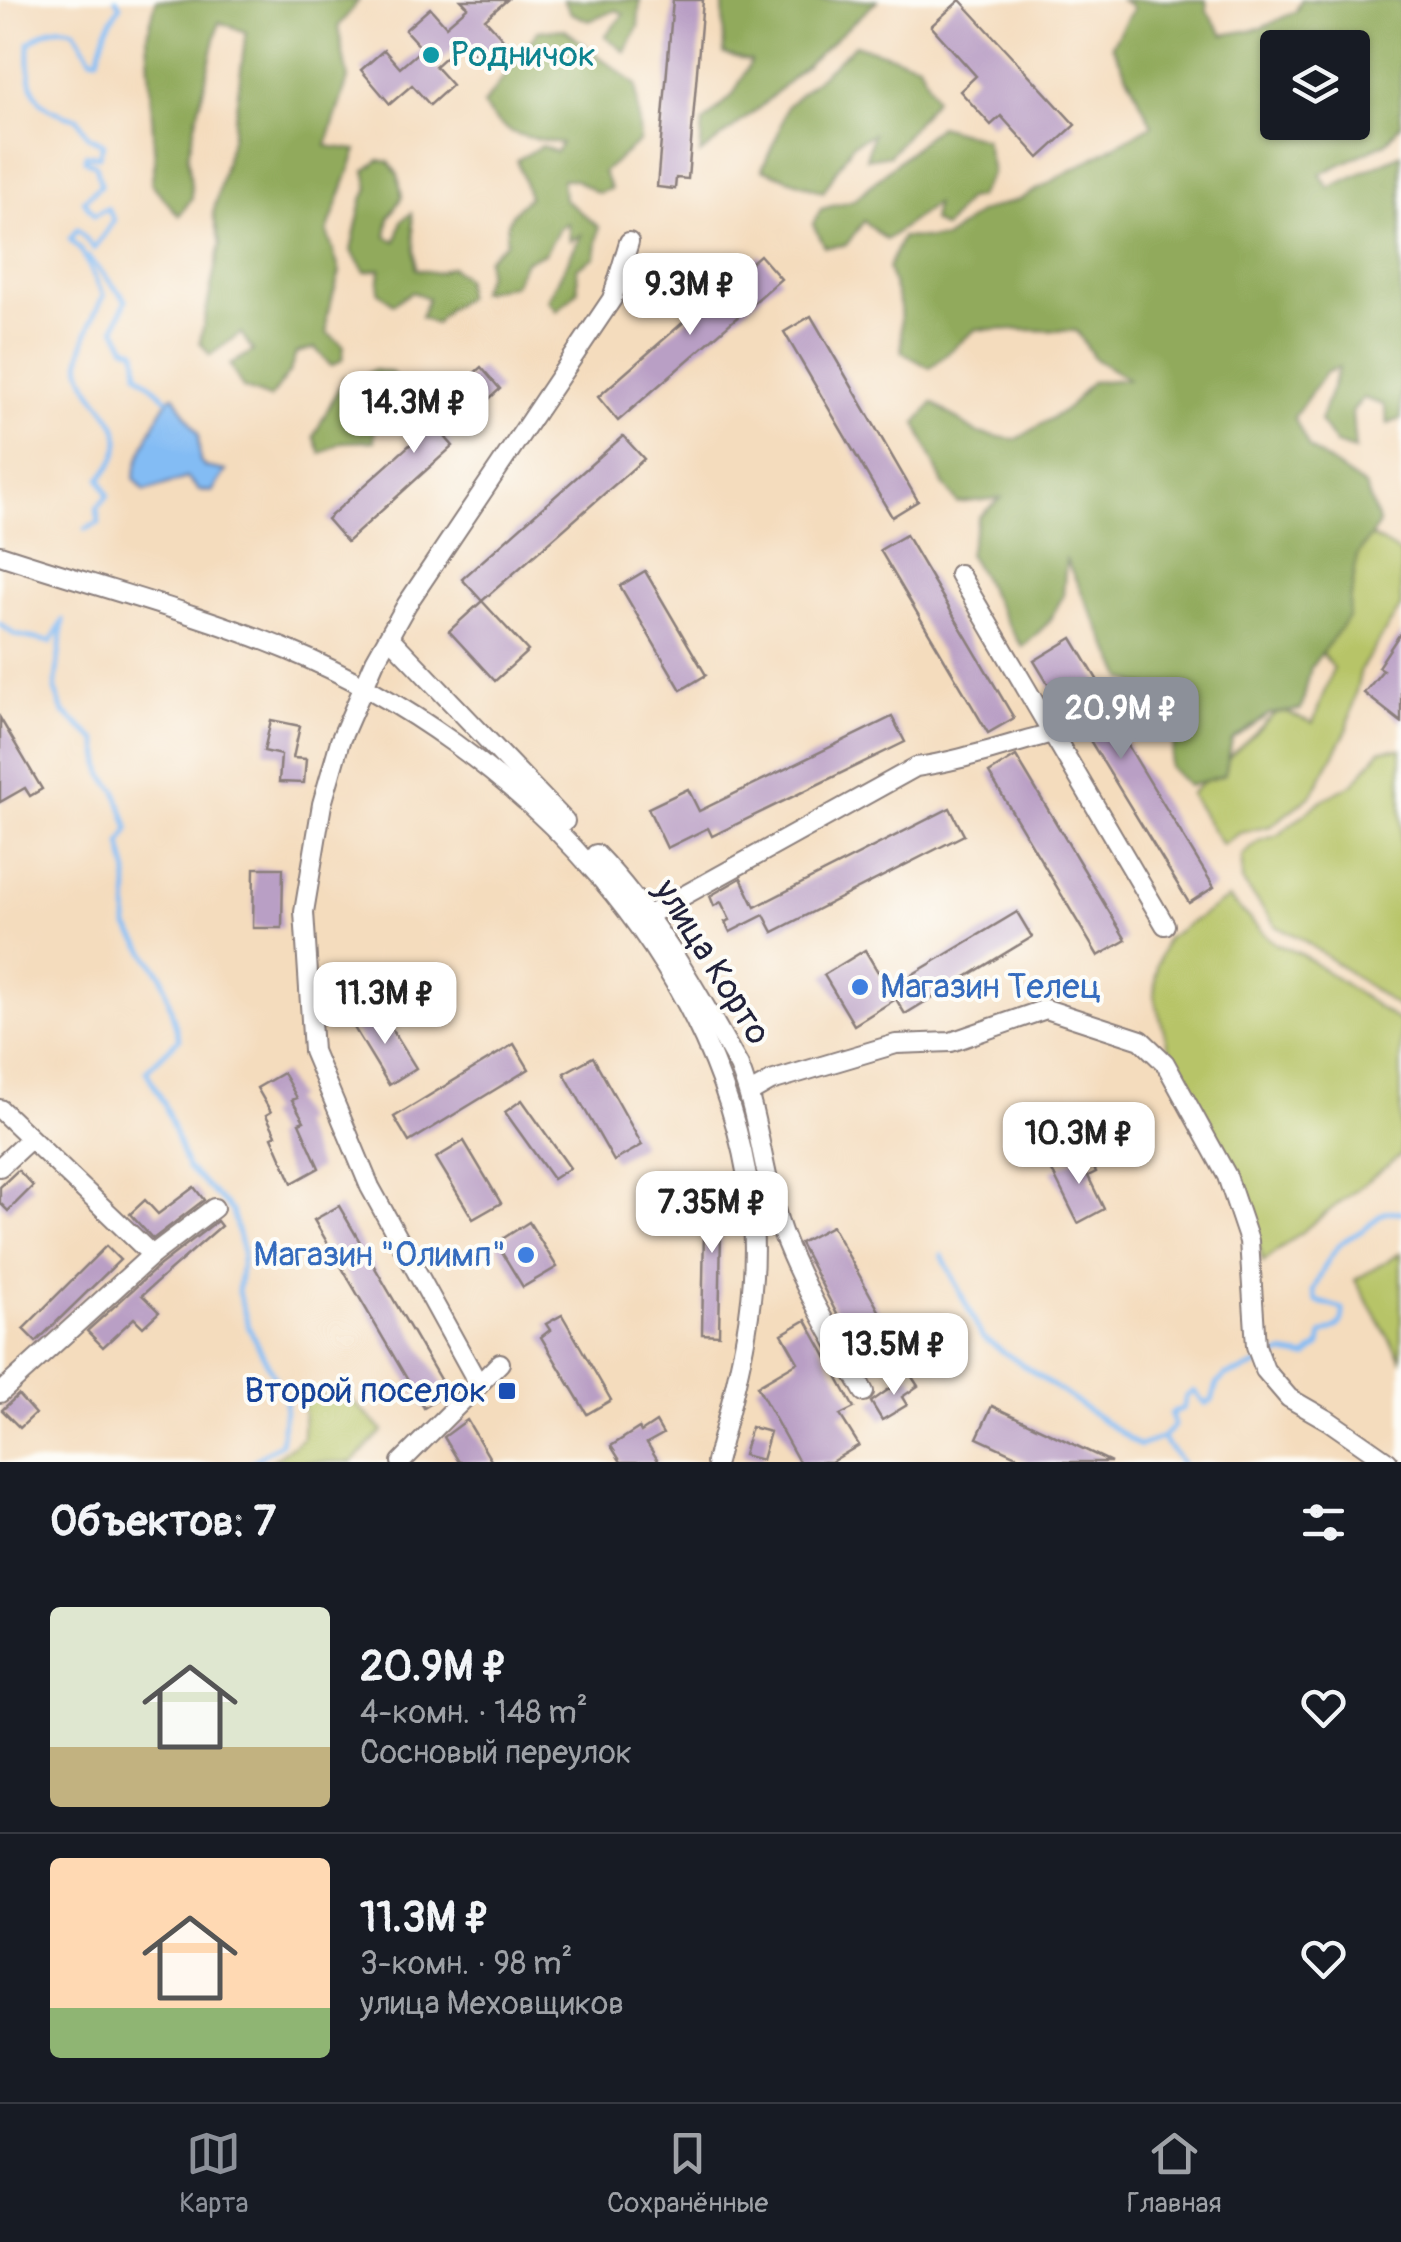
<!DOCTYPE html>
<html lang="ru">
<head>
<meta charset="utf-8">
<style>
  :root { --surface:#171b24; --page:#242831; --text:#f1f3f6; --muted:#9ea1a6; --line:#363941; --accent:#8c9099 }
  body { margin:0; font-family:Pangolin,sans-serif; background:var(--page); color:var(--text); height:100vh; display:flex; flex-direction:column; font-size:38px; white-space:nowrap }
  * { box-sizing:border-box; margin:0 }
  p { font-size:32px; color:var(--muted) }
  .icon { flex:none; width:55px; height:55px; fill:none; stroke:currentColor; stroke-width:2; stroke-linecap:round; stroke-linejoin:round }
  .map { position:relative; height:1462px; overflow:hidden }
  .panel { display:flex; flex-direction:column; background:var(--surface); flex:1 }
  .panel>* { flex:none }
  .buttons { position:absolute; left:1260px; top:30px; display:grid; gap:20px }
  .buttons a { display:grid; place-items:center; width:110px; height:110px; border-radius:10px; background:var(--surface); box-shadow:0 2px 8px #0004; font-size:50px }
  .price { position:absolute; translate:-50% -85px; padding:0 22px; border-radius:20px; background:#fff; color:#222; font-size:32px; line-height:65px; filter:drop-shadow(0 2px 5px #0008) }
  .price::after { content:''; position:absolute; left:50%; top:60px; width:30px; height:22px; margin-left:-15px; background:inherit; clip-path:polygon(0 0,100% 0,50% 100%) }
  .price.current { background:var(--accent); color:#fff }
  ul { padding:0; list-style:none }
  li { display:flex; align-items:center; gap:30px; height:250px; padding:0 50px }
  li+li { border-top:2px solid var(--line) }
  li span { display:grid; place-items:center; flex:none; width:280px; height:200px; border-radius:10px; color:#555 }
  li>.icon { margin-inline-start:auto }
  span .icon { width:120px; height:120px; fill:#fffc; stroke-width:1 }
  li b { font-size:42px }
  h2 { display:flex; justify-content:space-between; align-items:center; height:120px; padding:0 50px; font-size:42px }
  .menu { display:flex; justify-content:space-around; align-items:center; height:140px; border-top:2px solid var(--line); background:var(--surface); font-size:28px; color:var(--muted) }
  .menu a { display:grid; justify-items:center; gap:5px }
  .menu .current { color:var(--accent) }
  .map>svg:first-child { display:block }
  .green { fill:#b7c467; stroke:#6c7351; stroke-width:2.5 }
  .forest { fill:#91aa5c; stroke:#5a664c; stroke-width:2.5; fill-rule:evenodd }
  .water { fill:#83bcf4; stroke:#526f98; stroke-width:2.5 }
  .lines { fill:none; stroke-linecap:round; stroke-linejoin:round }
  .stream { stroke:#83bcf4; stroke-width:5 }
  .building { fill:#b99fc5 }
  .street-casing { stroke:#8b7f7c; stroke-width:22 }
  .street { stroke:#fff; stroke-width:18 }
  .culture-dot { fill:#0f9aa8; stroke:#fdfcf7; stroke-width:4 }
  .shop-dot { fill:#3f7fe0; stroke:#fdfcf7; stroke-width:4 }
  .transit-dot { fill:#1a4fb4; stroke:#fdfcf7; stroke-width:4 }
  .labels { text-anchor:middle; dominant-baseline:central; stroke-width:8; stroke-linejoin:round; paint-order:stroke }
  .culture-label { font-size:35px; fill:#0d838f; stroke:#fdfcf7; text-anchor:start }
  .street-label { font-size:35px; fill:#22223b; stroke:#fdfcf7 }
  .shop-label { font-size:35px; fill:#366cbe; stroke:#fdfcf7; text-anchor:start }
  .transit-label { font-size:35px; fill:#164399; stroke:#fdfcf7; text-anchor:end }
</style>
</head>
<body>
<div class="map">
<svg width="1401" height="1462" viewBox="0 0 1401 1462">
  <rect width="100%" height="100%" fill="#fdfcf7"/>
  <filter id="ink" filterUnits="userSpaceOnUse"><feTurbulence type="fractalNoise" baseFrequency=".01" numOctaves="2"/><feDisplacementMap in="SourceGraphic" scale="20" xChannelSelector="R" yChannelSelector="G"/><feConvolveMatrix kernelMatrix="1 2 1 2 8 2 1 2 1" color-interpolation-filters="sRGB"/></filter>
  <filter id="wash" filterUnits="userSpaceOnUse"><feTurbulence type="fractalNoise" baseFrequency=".0048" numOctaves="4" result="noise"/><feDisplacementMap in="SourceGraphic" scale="40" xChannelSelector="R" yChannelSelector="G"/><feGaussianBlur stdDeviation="2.25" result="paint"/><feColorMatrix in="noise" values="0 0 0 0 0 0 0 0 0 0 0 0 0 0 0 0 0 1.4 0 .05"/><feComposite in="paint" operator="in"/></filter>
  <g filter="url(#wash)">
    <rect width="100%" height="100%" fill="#f4dcbd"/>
    <g class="green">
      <path d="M1369 535 1401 554V607L1361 669 1347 730 1312 794 1271 826 1240 833 1222 845 1190 794 1279 710 1313 723 1333 668 1318 648 1353 559Z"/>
      <path d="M1401 749V1009L1299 937 1277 927 1242 881V856L1259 841 1278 835 1322 800 1353 784 1381 750Z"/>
      <path d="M1228 898 1274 943 1301 954 1401 1023V1155L1263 1262 1236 1174 1205 1129 1171 1056 1154 996 1157 965 1166 939Z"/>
      <path d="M1401 1253V1359L1355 1280Z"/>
      <path d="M346 1394 383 1431 352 1462H271L303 1438 304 1398Z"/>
    </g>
    <g class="forest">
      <path d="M156 0H359L338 27 348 79 326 146 357 150 327 232 340 272 327 315V333L344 346 342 360 331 366 315 348 296 353 290 371 270 398 243 388 230 365 253 351 241 333 210 355 200 342 220 244 213 214 233 131 246 32 219 22 188 155 192 198 179 216 151 183 155 162 147 37Z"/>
      <path d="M563 0H640L638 27 625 52 605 36 624 14 616 10 589 21 571 13Z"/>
      <path d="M723 0H878L760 107 700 154 703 123 733 95 751 61 724 54Z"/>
      <path d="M1121 0H1206L1207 11 1223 35 1261 28 1296 11 1301 0H1401V124L1386 143 1320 174 1329 188 1401 154V419L1388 424 1384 405 1363 398 1352 412 1355 450 1336 444 1320 421 1339 367 1325 373 1294 417 1309 448 1365 486 1379 524 1357 556 1348 618 1311 667 1301 710 1269 714 1232 740 1225 775 1188 786 1169 766 1176 735 1152 730 1150 688 1124 679 1066 560 1063 596 1048 623 1023 647C1000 618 989 584 968 554L979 517 1001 498 958 503 943 484 916 423 933 403 977 433 1016 440 1068 408 1091 382 1128 379 1095 359 1077 331 976 329 930 368 902 352 900 306 888 268 902 237 945 239 979 212 1020 199 1152 125 1112 45 1133 8ZM1278 48H1352V122H1278Z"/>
      <path d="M564 29 636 85 640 141 603 172 611 189 598 193 573 179H562L564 199 599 227 595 257 577 268 578 291 557 311 548 300 581 235 570 241 568 223 560 227 545 253 525 261 514 285 479 292 487 275V258L506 243C506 220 511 212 529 197L517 160 542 146 556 152 561 143C526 137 504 138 483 105L538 31Z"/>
      <path d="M855 45 919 64 935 99 890 155 866 159 873 134 853 144 823 192 762 169 778 134 787 106Z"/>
      <path d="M939 126 985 139 992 172 978 197 967 199 944 228 932 221 935 204 886 240 864 221 846 245 825 247 813 224 821 209 854 200Z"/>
      <path d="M379 160 389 162 398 175 402 197 389 217 386 237 396 241 402 220 412 213 416 269 437 273 451 267 465 279 466 297 448 309 435 324 421 317 428 298 412 292 393 304 378 291 380 269 365 272 351 251 362 200 369 189 365 171Z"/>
      <path d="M373 370 392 373 400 383 388 394 375 399 374 441 342 442 321 454 314 436 344 377 359 379Z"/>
    </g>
    <path class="water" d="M174 395 198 434 200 461 205 467 226 471 212 492 199 490 187 478 145 491 134 478C136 461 162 402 174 395Z"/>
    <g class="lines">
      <g class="stream">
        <path d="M88 257 126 300 115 328 126 347 136 350 138 373 167 399"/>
        <path d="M86 529 99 523 97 508 108 495 100 479C147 426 92 412 81 369 77 352 95 311 104 296L82 252 70 239 77 229 94 249 114 220 107 208 94 215 84 200 101 185 96 165 85 160 86 155 99 156 103 144 88 136 77 118C30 110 28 85 29 43 45 32 55 23 75 30L91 58H98L106 30 120 5 116 0"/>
        <path d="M0 624 15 635 51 642 63 620 55 690 63 712 97 741 103 775 116 791 129 829 121 844 128 874 127 926 162 976 179 1039 146 1071 164 1103 187 1167 232 1211 243 1252 238 1292 249 1328 286 1400 281 1443 252 1462"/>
        <path d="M942 1255 982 1337 1140 1446 1162 1438"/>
        <path d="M1181 1462 1162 1438 1174 1426 1171 1414 1183 1408 1186 1397 1194 1391 1205 1404 1212 1401 1217 1384 1226 1375 1243 1371 1283 1353 1306 1357 1320 1345 1322 1334C1337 1329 1344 1325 1343 1309L1316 1301 1313 1291C1321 1275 1330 1252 1344 1241 1351 1236 1359 1233 1366 1228 1380 1217 1381 1209 1401 1212"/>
      </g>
    </g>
    <g id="blocks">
      <g class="building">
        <path d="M461 0H507L485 19 503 39 480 60 463 41 435 66 452 85 430 105 412 85 390 104 361 70 384 50 400 68 422 49 405 30 430 8 446 26 468 7Z"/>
        <path d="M673 0H703L688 179 676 178 675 189 657 187Z"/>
        <path d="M960 0 1075 125 1039 158 1001 116 991 125 960 91 976 76 931 26Z"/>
        <path d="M760 255 781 279 618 421 598 397Z"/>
        <path d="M811 316 918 501 892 517 784 332Z"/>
        <path d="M481 367 500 389 446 438 453 446 347 542 327 519 432 425 425 417Z"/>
        <path d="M623 436 644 459 482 601 462 579Z"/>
        <path d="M906 535 1014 718 988 733 880 550Z"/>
        <path d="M645 571 706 675 681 690 620 586Z"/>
        <path d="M482 601 528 651 495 681 449 631Z"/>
        <path d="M1401 632V722L1364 693 1383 670 1378 667Z"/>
        <path d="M1072 638 1109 699 1102 703 1214 887 1189 903 1077 719 1071 722 1034 661Z"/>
        <path d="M892 717 905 742 712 836 708 828 667 848 648 808 688 789 699 811Z"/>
        <path d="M0 718 42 789 30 796 25 788 0 802Z"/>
        <path d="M271 720 300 726 293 758 306 759 304 783 279 782 281 755 264 751Z"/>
        <path d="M1016 756 1126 940 1098 956 989 773Z"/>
        <path d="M950 808 964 835 773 932 764 915 730 932 725 922 730 920 721 902 714 906 710 896 741 878 755 907Z"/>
        <path d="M254 868H283L282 928H253Z"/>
        <path d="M1017 912 1032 937 905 1014 896 999 854 1025 824 975 865 950 888 989Z"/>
        <path d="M380 1010 416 1068 389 1085 353 1026Z"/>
        <path d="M514 1044 529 1069 409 1142 394 1117Z"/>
        <path d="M593 1057 642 1145 614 1161 564 1073Z"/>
        <path d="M283 1073 297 1098 292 1100 304 1121 299 1123 319 1168 292 1183 272 1137 276 1135 266 1115 271 1112 257 1088Z"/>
        <path d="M522 1100 570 1168 553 1179 505 1112Z"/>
        <path d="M464 1141 501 1203 473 1219 436 1158Z"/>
        <path d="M1086 1153 1096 1172 1088 1176 1104 1209 1078 1223 1052 1171Z"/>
        <path d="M18 1170 33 1186 8 1211 0 1203V1187Z"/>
        <path d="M705 1177 722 1178 719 1335 702 1334Z"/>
        <path d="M194 1187 204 1200 153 1239 130 1214 145 1200 158 1214Z"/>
        <path d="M339 1206 448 1393 424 1408 314 1220Z"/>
        <path d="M217 1221 221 1226 142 1295 159 1312 143 1327 134 1318 103 1347 87 1331 160 1265Z"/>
        <path d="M529 1222 557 1267 523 1287 496 1243Z"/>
        <path d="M832 1226 883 1318 872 1323 891 1360 867 1372 800 1243Z"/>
        <path d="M106 1246 120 1260 36 1342 23 1329Z"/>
        <path d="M562 1315 611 1400 587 1414 541 1337 550 1330 546 1324Z"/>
        <path d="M806 1320 854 1408 840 1415 859 1445 831 1462H799L757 1386 798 1362 782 1334Z"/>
        <path d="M910 1374 918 1386 902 1397 907 1405 882 1420 871 1402Z"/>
        <path d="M18 1395 35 1414 20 1428 2 1410Z"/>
        <path d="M992 1406 1111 1462H1029L977 1438Z"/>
        <path d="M467 1420 492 1462H459L444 1437Z"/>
        <path d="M656 1422 663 1434 647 1443 659 1462H621L611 1446 639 1428 641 1432Z"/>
        <path d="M751 1427 770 1432 762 1460 743 1455Z"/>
      </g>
    </g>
  </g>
  <g filter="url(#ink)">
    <use href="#blocks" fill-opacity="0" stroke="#8b7f7c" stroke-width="2.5"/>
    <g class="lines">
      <defs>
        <g id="street">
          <path d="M0 555C94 586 198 613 288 650 518 745 732 967 753 1223 759 1304 736 1385 716 1462"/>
          <path d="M959 574 1165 925"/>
          <path d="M389 637 565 821"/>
          <path d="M596 854C655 915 698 993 739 1066 760 1119 763 1178 782 1232 803 1288 835 1340 864 1392"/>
          <path d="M647 916 916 767C962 761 1007 744 1053 733"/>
          <path d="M750 1093 771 1081 896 1044 951 1042 1046 1009 1141 1040 1165 1063 1227 1176 1249 1241 1256 1346 1265 1370 1289 1398 1329 1421 1388 1462"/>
          <path d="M0 1109 152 1255"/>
          <path d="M0 1167 30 1139"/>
          <path d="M479 1385 370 1187 313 1051 304 912 322 804 340 741 375 661 407 604 612 299 629 242"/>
          <path d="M0 1393 152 1255 214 1208"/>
          <path d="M401 1462 500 1363"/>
        </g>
      </defs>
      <use href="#street" class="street-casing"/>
      <use href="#street" class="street"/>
    </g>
  </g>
  <circle class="culture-dot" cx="431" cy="55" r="10"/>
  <g class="shop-dot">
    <circle cx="860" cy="987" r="10"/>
    <circle cx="526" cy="1255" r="10"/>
  </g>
  <rect class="transit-dot" x="497" y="1381" width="20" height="20" rx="5"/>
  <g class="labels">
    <g class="culture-label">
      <text x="451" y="55">Родничок</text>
    </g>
    <g class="street-label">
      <text transform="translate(712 962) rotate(58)">улица Корто</text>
    </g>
    <g class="shop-label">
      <text x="880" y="987">Магазин Телец</text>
      <text x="506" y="1255" text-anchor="end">Магазин "Олимп"</text>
    </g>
    <g class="transit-label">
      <text x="487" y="1391">Второй поселок</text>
    </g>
  </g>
</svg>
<div class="buttons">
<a><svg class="icon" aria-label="layers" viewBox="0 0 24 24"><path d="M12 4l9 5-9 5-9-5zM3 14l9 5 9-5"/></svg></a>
</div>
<b class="price" style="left:690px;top:338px">9.3M ₽</b>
<b class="price" style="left:414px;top:456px">14.3M ₽</b>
<b class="price current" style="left:1121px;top:762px">20.9M ₽</b>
<b class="price" style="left:385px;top:1047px">11.3M ₽</b>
<b class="price" style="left:1079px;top:1187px">10.3M ₽</b>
<b class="price" style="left:712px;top:1256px">7.35M ₽</b>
<b class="price" style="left:894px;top:1398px">13.5M ₽</b>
</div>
<section class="panel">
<h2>Объектов: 7<svg class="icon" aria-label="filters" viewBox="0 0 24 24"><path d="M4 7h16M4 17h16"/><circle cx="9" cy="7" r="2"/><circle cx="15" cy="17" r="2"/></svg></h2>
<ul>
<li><span style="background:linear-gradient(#dfe7d0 70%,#c2b280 0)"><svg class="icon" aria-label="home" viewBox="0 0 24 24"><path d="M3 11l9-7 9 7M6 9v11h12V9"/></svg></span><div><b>20.9M ₽</b><p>4-комн. · 148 m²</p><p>Сосновый переулок</p></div><svg class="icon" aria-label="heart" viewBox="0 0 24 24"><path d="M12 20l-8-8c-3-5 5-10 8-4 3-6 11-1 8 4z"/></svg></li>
<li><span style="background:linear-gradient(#ffd9b3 75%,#8fb573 0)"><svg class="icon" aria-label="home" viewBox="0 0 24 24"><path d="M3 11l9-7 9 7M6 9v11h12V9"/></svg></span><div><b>11.3M ₽</b><p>3-комн. · 98 m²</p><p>улица Меховщиков</p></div><svg class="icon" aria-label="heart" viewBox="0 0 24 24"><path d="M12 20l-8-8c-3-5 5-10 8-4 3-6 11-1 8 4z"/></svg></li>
</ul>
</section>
<nav class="menu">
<a class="current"><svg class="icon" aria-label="map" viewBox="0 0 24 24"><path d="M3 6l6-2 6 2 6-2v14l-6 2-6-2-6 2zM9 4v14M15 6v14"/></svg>Карта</a>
<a><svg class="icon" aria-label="saved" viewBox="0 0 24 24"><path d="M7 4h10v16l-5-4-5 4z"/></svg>Сохранённые</a>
<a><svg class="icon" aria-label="home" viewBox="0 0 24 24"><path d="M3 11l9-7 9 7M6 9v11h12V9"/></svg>Главная</a>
</nav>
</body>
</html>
